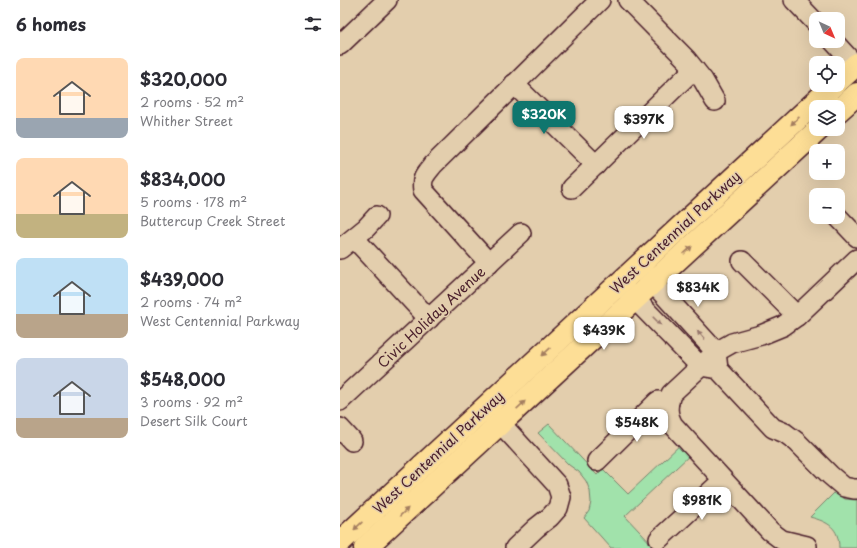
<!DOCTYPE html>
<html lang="en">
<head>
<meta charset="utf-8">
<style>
  :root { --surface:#fff; --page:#f2f2f3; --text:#2b2b33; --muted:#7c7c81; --accent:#0f766e }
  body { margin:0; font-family:"Playpen Sans",sans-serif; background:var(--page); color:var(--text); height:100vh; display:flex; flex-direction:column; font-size:15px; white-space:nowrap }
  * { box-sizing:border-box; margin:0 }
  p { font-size:13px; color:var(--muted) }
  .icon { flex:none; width:22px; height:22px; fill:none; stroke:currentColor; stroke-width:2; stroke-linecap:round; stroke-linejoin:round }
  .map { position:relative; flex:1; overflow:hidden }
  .sheet { display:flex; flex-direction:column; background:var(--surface); width:340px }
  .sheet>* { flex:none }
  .needle { width:26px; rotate:136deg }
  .fabs { position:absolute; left:469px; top:12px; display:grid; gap:8px }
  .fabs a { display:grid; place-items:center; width:36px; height:36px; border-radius:8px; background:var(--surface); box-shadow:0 4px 16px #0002; font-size:20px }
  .price { position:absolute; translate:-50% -34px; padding:0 9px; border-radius:8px; background:#fff; color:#222; font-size:13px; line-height:26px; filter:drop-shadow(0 1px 2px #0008) }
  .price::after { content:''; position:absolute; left:50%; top:24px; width:12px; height:9px; margin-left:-6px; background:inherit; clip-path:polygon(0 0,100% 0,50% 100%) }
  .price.selected { background:var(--accent); color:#fff }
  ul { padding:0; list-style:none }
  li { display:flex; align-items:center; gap:12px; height:100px; padding:0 16px }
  li span { display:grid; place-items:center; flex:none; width:112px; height:80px; border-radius:8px; color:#555 }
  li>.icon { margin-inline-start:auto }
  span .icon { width:48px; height:48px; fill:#fffc; stroke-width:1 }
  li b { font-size:17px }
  h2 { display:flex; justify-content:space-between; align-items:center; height:48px; padding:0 16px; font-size:17px }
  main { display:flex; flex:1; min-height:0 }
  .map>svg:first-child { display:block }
  .green { fill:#a1e2ab; stroke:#76806b }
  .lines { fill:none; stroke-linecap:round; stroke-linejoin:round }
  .minor-casing { stroke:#4a1f2b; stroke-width:22 }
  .major-casing { stroke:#4a1f2b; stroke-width:25 }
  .minor { stroke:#e3cead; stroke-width:19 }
  .major { stroke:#fdde96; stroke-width:22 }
  .oneway { fill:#a47e60 }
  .oneway2 { fill:#96766c }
  .labels { text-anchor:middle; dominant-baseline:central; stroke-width:3; stroke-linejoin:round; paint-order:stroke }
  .street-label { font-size:14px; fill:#4a1f2b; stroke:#e3cead }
</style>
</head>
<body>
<main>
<section class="sheet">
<h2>6 homes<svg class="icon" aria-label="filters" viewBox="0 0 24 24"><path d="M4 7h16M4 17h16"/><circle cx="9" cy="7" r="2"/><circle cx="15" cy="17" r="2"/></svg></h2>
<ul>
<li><span style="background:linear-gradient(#ffd9b3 75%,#9aa5b1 0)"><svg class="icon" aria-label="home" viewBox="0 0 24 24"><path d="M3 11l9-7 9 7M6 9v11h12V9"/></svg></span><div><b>$320,000</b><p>2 rooms · 52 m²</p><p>Whither Street</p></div></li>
<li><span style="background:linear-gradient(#ffd9b3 70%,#c2b280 0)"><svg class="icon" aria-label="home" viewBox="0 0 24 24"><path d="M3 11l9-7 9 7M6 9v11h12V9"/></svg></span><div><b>$834,000</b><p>5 rooms · 178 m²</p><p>Buttercup Creek Street</p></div></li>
<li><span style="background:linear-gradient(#bfe0f5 70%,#b9a48a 0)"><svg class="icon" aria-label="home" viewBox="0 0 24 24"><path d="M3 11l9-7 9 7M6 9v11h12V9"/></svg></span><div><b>$439,000</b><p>2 rooms · 74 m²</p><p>West Centennial Parkway</p></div></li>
<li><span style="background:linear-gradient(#c9d6e8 75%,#b9a48a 0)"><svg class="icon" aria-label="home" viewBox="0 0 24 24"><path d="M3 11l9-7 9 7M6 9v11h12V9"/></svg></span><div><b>$548,000</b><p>3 rooms · 92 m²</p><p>Desert Silk Court</p></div></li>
</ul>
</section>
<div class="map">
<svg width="517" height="548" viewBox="0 0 517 548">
  <rect width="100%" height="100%" fill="#e3cead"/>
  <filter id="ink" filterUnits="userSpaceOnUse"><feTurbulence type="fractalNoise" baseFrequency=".025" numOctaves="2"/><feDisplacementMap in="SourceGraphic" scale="8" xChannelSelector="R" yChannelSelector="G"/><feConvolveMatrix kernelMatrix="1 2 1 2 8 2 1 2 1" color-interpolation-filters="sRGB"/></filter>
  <g filter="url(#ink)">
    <g class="green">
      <path d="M209 424 257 475 263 469 288 494 341 444 351 454 285 516 315 548H271L244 518 249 511 251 502 250 491 246 481 239 472 229 465 198 433Z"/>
      <path d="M495 492 505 499 517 500V548H499C499 527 488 522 470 517Z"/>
    </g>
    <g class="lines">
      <defs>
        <g id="minor">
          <path d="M288 0 347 60 363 80 375 101"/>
          <path d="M454 0 476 23"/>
          <path d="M493 41 517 67"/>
          <path d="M0 45 47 0"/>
          <path d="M174 84 256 165"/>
          <path d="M232 188 354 69"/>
          <path d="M498 217 517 237"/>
          <path d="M14 238 89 319"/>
          <path d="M0 249 26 228 37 216"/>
          <path d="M402 261 457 316"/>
          <path d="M149 263 83 190C81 178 85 175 93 165L260 0"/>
          <path d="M303 272 376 352 378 369 433 428 445 433 457 442 490 475 504 487 514 489H517"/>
          <path d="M284 288 360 366 372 368"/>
          <path d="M0 401 181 233"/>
          <path d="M151 413 217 485 221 497 218 508 210 517 196 528 175 548"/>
          <path d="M0 428 12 441"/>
          <path d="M257 461 318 401 329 402"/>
          <path d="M319 539 383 480"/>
          <path d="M467 546 442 540 430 531 333 425C327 414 327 407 331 394L376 352 392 343 421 335 443 326 457 316 517 259"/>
        </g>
        <g id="major">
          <path d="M498 81 517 64"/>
          <path d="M498 111 517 94"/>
          <path d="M0 542 494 85"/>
          <path d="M25 548 479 129"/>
        </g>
      </defs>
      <use href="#minor" class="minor-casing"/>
      <use href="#major" class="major-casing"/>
      <use href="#minor" class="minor"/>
      <use href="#major" class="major"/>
    </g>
    <defs><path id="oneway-solid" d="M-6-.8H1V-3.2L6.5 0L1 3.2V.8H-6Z"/></defs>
    <g class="oneway">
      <use href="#oneway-solid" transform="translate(455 121) rotate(137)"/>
      <use href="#oneway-solid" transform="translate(348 250) rotate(-43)"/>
      <use href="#oneway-solid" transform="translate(206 352) rotate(137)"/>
      <use href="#oneway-solid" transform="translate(181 405) rotate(-43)"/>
      <use href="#oneway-solid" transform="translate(64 512) rotate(-43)"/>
      <use href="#oneway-solid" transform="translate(18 526) rotate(137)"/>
    </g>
    <g class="oneway2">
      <use href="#oneway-solid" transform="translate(317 321) rotate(45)"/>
      <use href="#oneway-solid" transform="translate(361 335) rotate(-131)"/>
    </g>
  </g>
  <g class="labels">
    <g class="street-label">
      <text transform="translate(335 232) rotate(-43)">West Centennial Parkway</text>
      <text transform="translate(91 317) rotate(-43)">Civic Holiday Avenue</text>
      <text transform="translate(98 452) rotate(-43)">West Centennial Parkway</text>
    </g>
  </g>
</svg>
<div class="fabs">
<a><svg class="needle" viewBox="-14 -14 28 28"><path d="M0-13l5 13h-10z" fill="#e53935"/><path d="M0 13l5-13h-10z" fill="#7c7c81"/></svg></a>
<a><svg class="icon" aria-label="locate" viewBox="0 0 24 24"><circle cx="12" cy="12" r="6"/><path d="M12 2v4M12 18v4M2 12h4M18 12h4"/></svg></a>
<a><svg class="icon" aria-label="layers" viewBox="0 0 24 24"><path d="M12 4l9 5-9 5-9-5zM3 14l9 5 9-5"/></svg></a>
<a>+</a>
<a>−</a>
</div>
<b class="price selected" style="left:204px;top:135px">$320K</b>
<b class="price" style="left:304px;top:140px">$397K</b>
<b class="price" style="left:358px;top:308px">$834K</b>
<b class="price" style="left:264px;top:351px">$439K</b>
<b class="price" style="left:297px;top:443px">$548K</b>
<b class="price" style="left:362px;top:521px">$981K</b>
</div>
</main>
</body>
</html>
